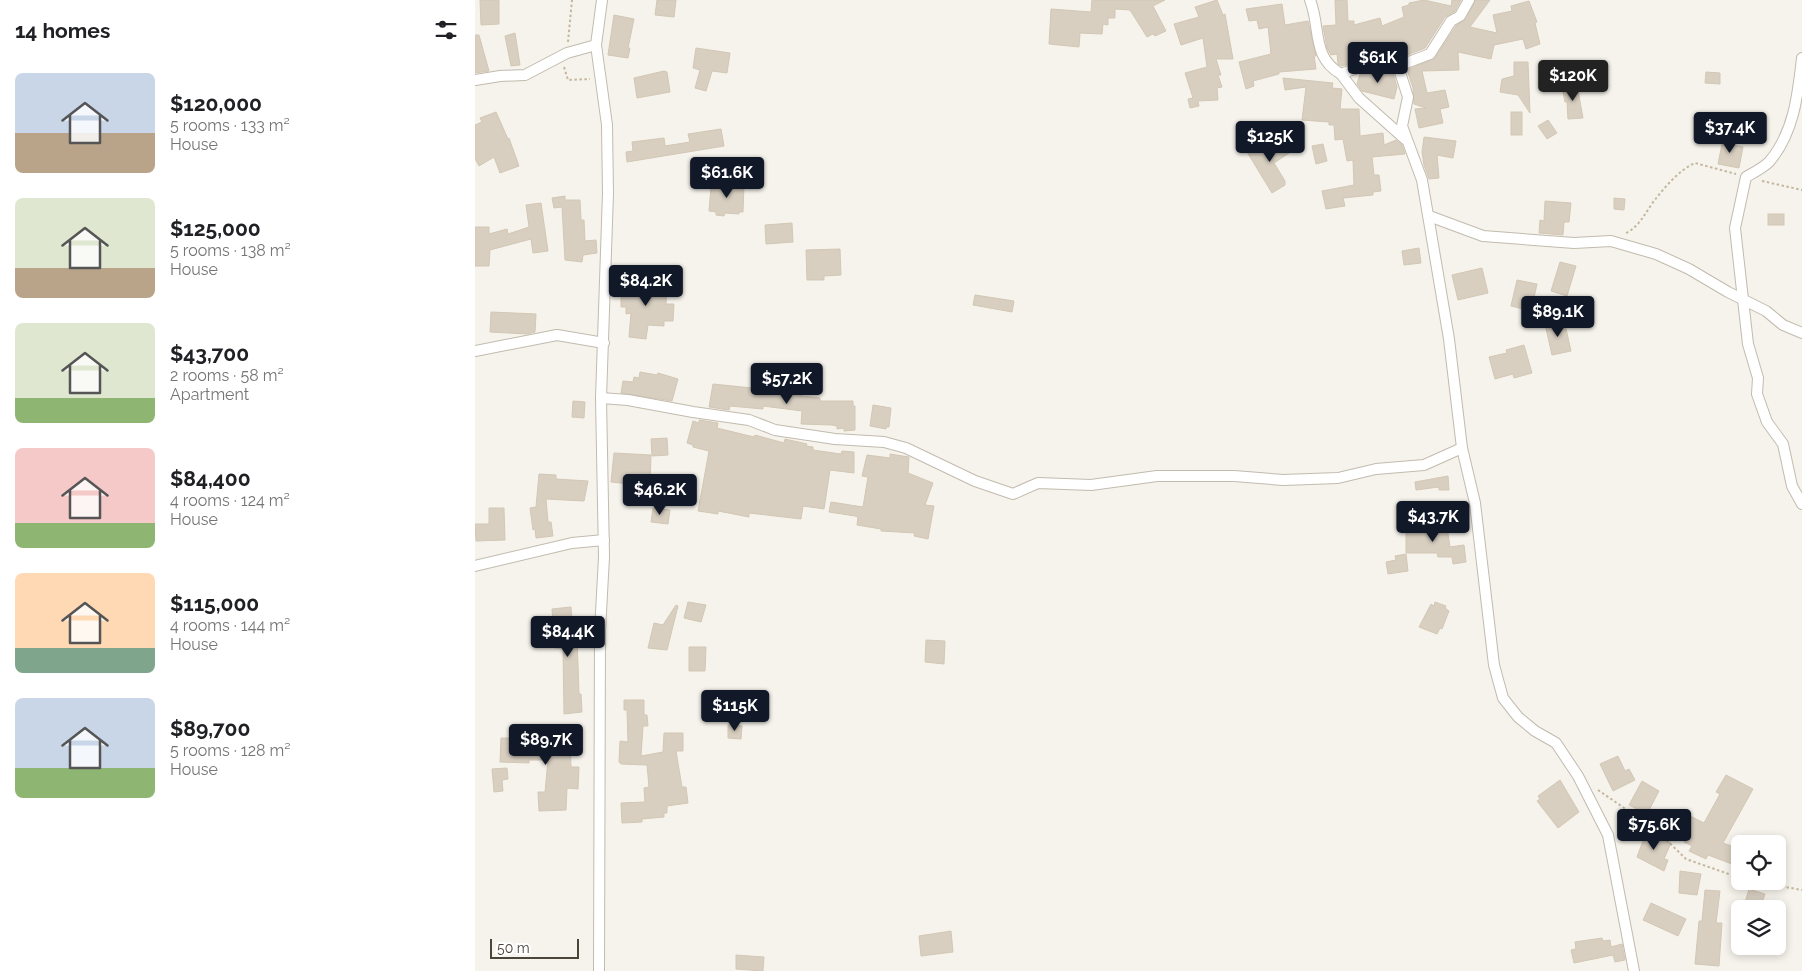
<!DOCTYPE html>
<html lang="en">
<head>
<meta charset="utf-8">
<style>
  :root { --surface:#fff; --page:#f6f6f6; --text:#202124; --muted:#757577; --accent:#111827 }
  body { margin:0; font-family:Raleway,sans-serif; background:var(--page); color:var(--text); height:100vh; display:flex; flex-direction:column; font-size:19px; white-space:nowrap }
  * { box-sizing:border-box; margin:0 }
  p { font-size:16px; color:var(--muted) }
  .icon { flex:none; width:28px; height:28px; fill:none; stroke:currentColor; stroke-width:2; stroke-linecap:round; stroke-linejoin:round }
  .map { position:relative; flex:1; overflow:hidden }
  .panel { display:flex; flex-direction:column; background:var(--surface); width:475px }
  .panel>* { flex:none }
  .buttons { position:absolute; left:1256px; top:835px; display:grid; gap:10px }
  .buttons a { display:grid; place-items:center; width:55px; height:55px; border-radius:8px; background:var(--surface); box-shadow:0 2px 8px #0003; font-size:25px }
  .scale { position:absolute; left:15px; bottom:12px; width:89px; box-sizing:border-box; padding-left:5px; border:2px solid #4b4439; border-top:0; font-size:14px; line-height:18px; white-space:nowrap; color:#4b4439; -webkit-text-stroke:4px #fff; paint-order:stroke }
  .price { position:absolute; translate:-50% -42px; padding:0 11px; border-radius:5px; background:var(--accent); color:#fff; font-size:16px; line-height:32px; filter:drop-shadow(0 1px 2px #0008) }
  .price::after { content:''; position:absolute; left:50%; top:30px; width:15px; height:11px; margin-left:-8px; background:inherit; clip-path:polygon(0 0,100% 0,50% 100%) }
  .price.current { background:#222; color:#fff }
  ul { padding:0; list-style:none }
  li { display:flex; align-items:center; gap:15px; height:125px; padding:0 15px }
  li span { display:grid; place-items:center; flex:none; width:140px; height:100px; border-radius:8px; color:#555 }
  li>.icon { margin-inline-start:auto }
  span .icon { width:60px; height:60px; fill:#fffc; stroke-width:1 }
  li b { font-size:21px }
  h2 { display:flex; justify-content:space-between; align-items:center; height:60px; padding:0 15px; font-size:21px }
  main { display:flex; flex:1; min-height:0 }
  .map>svg:first-child { display:block }
  .building { fill:#d8cfc1; stroke:#d3c7b4 }
  .lines { fill:none; stroke-linecap:round; stroke-linejoin:round }
  .minor-casing { stroke:#c2bbae; stroke-width:12 }
  .path { stroke:#c4b79f; stroke-width:2; stroke-dasharray:2.5 2.5; stroke-linecap:butt }
  .minor { stroke:#fff; stroke-width:10 }
</style>
</head>
<body>
<main>
<section class="panel">
<h2>14 homes<svg class="icon" aria-label="filters" viewBox="0 0 24 24"><path d="M4 7h16M4 17h16"/><circle cx="9" cy="7" r="2"/><circle cx="15" cy="17" r="2"/></svg></h2>
<ul>
<li><span style="background:linear-gradient(#c9d6e8 60%,#b9a48a 0)"><svg class="icon" aria-label="home" viewBox="0 0 24 24"><path d="M3 11l9-7 9 7M6 9v11h12V9"/></svg></span><div><b>$120,000</b><p>5 rooms · 133 m²</p><p>House</p></div></li>
<li><span style="background:linear-gradient(#dfe7d0 70%,#b9a48a 0)"><svg class="icon" aria-label="home" viewBox="0 0 24 24"><path d="M3 11l9-7 9 7M6 9v11h12V9"/></svg></span><div><b>$125,000</b><p>5 rooms · 138 m²</p><p>House</p></div></li>
<li><span style="background:linear-gradient(#dfe7d0 75%,#8fb573 0)"><svg class="icon" aria-label="home" viewBox="0 0 24 24"><path d="M3 11l9-7 9 7M6 9v11h12V9"/></svg></span><div><b>$43,700</b><p>2 rooms · 58 m²</p><p>Apartment</p></div></li>
<li><span style="background:linear-gradient(#f6c9c9 75%,#8fb573 0)"><svg class="icon" aria-label="home" viewBox="0 0 24 24"><path d="M3 11l9-7 9 7M6 9v11h12V9"/></svg></span><div><b>$84,400</b><p>4 rooms · 124 m²</p><p>House</p></div></li>
<li><span style="background:linear-gradient(#ffd9b3 75%,#7fa58c 0)"><svg class="icon" aria-label="home" viewBox="0 0 24 24"><path d="M3 11l9-7 9 7M6 9v11h12V9"/></svg></span><div><b>$115,000</b><p>4 rooms · 144 m²</p><p>House</p></div></li>
<li><span style="background:linear-gradient(#c9d6e8 70%,#8fb573 0)"><svg class="icon" aria-label="home" viewBox="0 0 24 24"><path d="M3 11l9-7 9 7M6 9v11h12V9"/></svg></span><div><b>$89,700</b><p>5 rooms · 128 m²</p><p>House</p></div></li>
</ul>
</section>
<div class="map">
<svg width="1327" height="971" viewBox="0 0 1327 971">
  <rect width="100%" height="100%" fill="#f6f3ec"/>
  <g class="building">
    <path d="M5 0H24V24L6 25Z"/>
    <path d="M182 0H201L199 17 180 15Z"/>
    <path d="M617 0H690L678 6 691 31 680 36 678 34 672 37 655 10 640 9V18H633V25L628 24 627 34 605 33 604 47 574 44 576 9 616 12Z"/>
    <path d="M742 0 748 15 750 14 758 59H741L746 75H743L747 87 742 88 743 100 723 101 724 106 715 108 713 99 718 98 710 73 732 67 728 38 706 45 699 24 724 17 720 7Z"/>
    <path d="M860 0H872L873 21H879V25L905 18 907 26 929 17 927 7 934 5V3L949 0 976 6 977 0H986L980 11 970 17 950 48 922 59 890 58 867 66 863 64 862 54 856 55 852 48 848 26 861 25Z"/>
    <path d="M1001 0H1015L995 27 1022 33 1018 15 1037 11 1036 6 1054 1 1062 22 1060 23 1065 44 1051 49 1048 39 1019 45 1016 59 983 52 984 70 947 71 952 93 970 90 974 107 965 109 968 123 944 128 940 109 951 108 939 104 938 88 932 70 960 58 981 26 991 19Z"/>
    <path d="M807 4 810 25 833 21 841 56H839L841 69 804 72V74L778 81 779 86 771 89 764 62 796 54 793 27 784 29 782 20 774 21 771 9Z"/>
    <path d="M139 15 159 19 153 48H155L153 58 133 55Z"/>
    <path d="M40 33 45 65 36 66 30 36Z"/>
    <path d="M0 35H4L14 71 0 73Z"/>
    <path d="M221 48 255 53 252 73 237 71 231 91 220 88 225 70 218 68Z"/>
    <path d="M1039 62H1053L1055 113 1043 95 1025 92 1027 79 1039 76Z"/>
    <path d="M189 71 192 72 195 92 162 98 159 78Z"/>
    <path d="M891 72 918 73 922 87 919 99 887 91 882 84 885 74Z"/>
    <path d="M1231 72 1245 73V84L1230 83Z"/>
    <path d="M808 78 858 83 857 88 867 89 865 109H884L885 136 908 133 909 145 921 140 927 145 930 154 897 157 899 175H904L906 191 898 192V195L868 198 870 206 851 209 847 191 879 185 878 160 872 161 868 139 860 140 859 125H854V122L827 120 831 87 810 90Z"/>
    <path d="M1102 85 1108 118 1093 119 1092 102H1090L1087 87Z"/>
    <path d="M21 112 33 139 34 138 44 166 25 173 19 157 4 166 0 159V125L7 122 5 118Z"/>
    <rect x="1036" y="112" width="11" height="23"/>
    <path d="M1073 120 1082 133 1072 139 1063 126Z"/>
    <path d="M246 129 249 146 152 162 151 152 158 151 157 142 189 138 190 146 215 142 213 134Z"/>
    <path d="M949 137 981 141 978 158 962 155 964 178 954 179 949 165 947 152Z"/>
    <path d="M808 138 817 151 799 163 810 181V185L797 193 772 152 787 143 791 149Z"/>
    <path d="M1248 139 1257 141 1258 145 1268 147 1264 168 1243 164Z"/>
    <path d="M848 144 852 161 841 164 837 146Z"/>
    <path d="M247 182 269 184 268 212H264V214L250 213 249 216 241 215V212L234 211 236 187 246 188Z"/>
    <path d="M90 196V200H105L106 220H109L110 241 121 240 122 253 108 255 107 262 90 260 87 207 79 208 77 198Z"/>
    <path d="M1139 198 1150 199 1149 210 1139 209Z"/>
    <path d="M1070 201 1096 203 1094 222H1089L1088 235 1064 233 1065 220 1069 221Z"/>
    <path d="M66 203 73 251 58 253 56 239 15 250 14 266H0V227H14V234L32 229 33 234 54 227 51 205Z"/>
    <rect x="1293" y="214" width="16" height="11"/>
    <path d="M317 223 318 242 291 244 290 225Z"/>
    <path d="M944 248 946 263 929 265 927 251Z"/>
    <path d="M365 249 366 275 349 276V280H332L331 250Z"/>
    <path d="M1085 262 1101 266 1092 296 1076 291Z"/>
    <path d="M1007 268 1013 293 983 300 977 275Z"/>
    <path d="M1042 280 1062 284 1056 311 1036 306Z"/>
    <path d="M192 283 191 304H199L198 321H189V326L173 325 171 339 154 337 156 313 151 314V307H146V294H150V284Z"/>
    <path d="M500 295 539 301 537 312 498 305Z"/>
    <path d="M16 312 61 314 60 332 52 334 15 332Z"/>
    <path d="M1089 320 1096 351 1077 355 1070 324Z"/>
    <path d="M1049 345 1057 373 1039 378 1038 374 1020 379 1014 357 1032 353 1031 350Z"/>
    <path d="M165 372 182 375 183 373 203 379 197 401 146 393 148 381 158 382 159 377 164 378Z"/>
    <path d="M238 384 326 393V396L345 398V401H378V406H380V430L369 431V428L362 429V426L357 425 326 424 327 411 288 406V409L255 406 254 410 234 407Z"/>
    <path d="M98 401 110 402 109 418 97 417Z"/>
    <path d="M398 405 416 408 414 427H411V429L395 426Z"/>
    <path d="M224 420 243 423 242 428 279 437 280 435 309 443 310 439 332 444 331 446 338 447V450L366 454 367 451 379 452V473L355 470 349 509 328 506 326 519 274 513V517L243 511V514L223 511 234 451 218 447V445L212 443 218 421 224 423Z"/>
    <path d="M192 438 193 455 177 456 176 439Z"/>
    <path d="M139 453 176 455 175 484 185 485 182 505 154 502 156 484 136 482Z"/>
    <path d="M415 454 434 457 433 473 458 483 450 505 459 506 453 539 439 536 440 533 406 531V529L382 525 383 517 380 516 354 512 356 502 388 507 393 477 387 476 392 455 415 458Z"/>
    <path d="M64 474 81 475V479L113 481 109 501 71 499 73 522H76L78 536 61 538 60 529 58 530 55 508 61 507Z"/>
    <path d="M973 476 974 490H964V487L941 490 940 482Z"/>
    <path d="M14 508H29L30 540 1 541 0 524H14Z"/>
    <path d="M178 508 195 510 193 524 176 522Z"/>
    <path d="M931 527H972L975 547 989 545 991 562 978 564 977 557H963L962 553H931Z"/>
    <path d="M931 554 933 571 913 574 911 562 921 560 920 556Z"/>
    <path d="M213 602 231 605 226 622 209 618Z"/>
    <path d="M960 602 971 606 970 608 974 611 967 629 965 628 962 634 944 627 956 604 959 606Z"/>
    <path d="M201 605 203 606 192 650 173 648 179 623 188 625Z"/>
    <path d="M96 607 98 637 102 636 104 694H106L107 712 89 714 88 648H80L77 609Z"/>
    <path d="M451 640 470 641 469 664 450 662Z"/>
    <path d="M214 647H231L230 671H214Z"/>
    <path d="M149 700H169V715H172L173 726H168L166 756 188 752 189 733H208V751H201L207 787H211L213 803 192 806V813H189V817L167 819V822L147 823 146 803 170 802 169 788 174 787 172 765 146 764 144 762 145 741 153 742 152 710H149Z"/>
    <path d="M253 725 267 726 266 739 253 738Z"/>
    <path d="M35 736H48V739L95 738 96 767H104L103 789 92 788 91 810 64 811 63 792H70L73 760H54V763L25 762 26 738H35Z"/>
    <path d="M1143 756 1150 771 1154 769 1160 780 1138 791 1125 764Z"/>
    <path d="M32 768 33 779 27 780 28 791 19 792 17 769Z"/>
    <path d="M1251 775 1278 789 1248 843 1265 849V867L1233 855 1231 859 1214 851 1217 846 1209 842 1213 815 1229 823 1245 794 1241 792Z"/>
    <path d="M1085 780 1104 812 1083 828 1062 801 1065 799 1063 796Z"/>
    <path d="M1167 781 1184 791 1172 814 1154 805Z"/>
    <path d="M1171 833 1196 843 1189 859 1193 860 1189 871 1162 857Z"/>
    <path d="M1205 871 1226 874 1222 895 1204 893Z"/>
    <path d="M1274 889 1290 894 1285 909H1268Z"/>
    <path d="M1230 890 1245 891 1241 923H1247L1244 966 1220 964 1224 921H1227Z"/>
    <path d="M1176 903 1211 919 1203 936 1168 920Z"/>
    <path d="M476 931 478 952 446 956 444 936Z"/>
    <path d="M1127 938 1128 941 1135 940 1136 947 1147 944 1150 960 1140 962 1138 955 1099 963 1096 950 1101 949 1100 942Z"/>
    <path d="M261 955 289 957 288 971 261 969Z"/>
  </g>
  <g class="lines">
    <defs>
      <g id="minor">
        <path d="M835 0C846 27 836 57 866 74L890 65 923 66 955 54 976 21 985 16 994 0"/>
        <path d="M1327 58C1323 94 1319 133 1294 162 1288 168 1278 173 1271 177L1260 228 1273 344 1283 378 1282 394 1292 422 1308 444 1317 486 1327 504"/>
        <path d="M923 66 933 97 927 126 947 180 974 339 987 448 1000 503 1019 665 1028 698 1043 717 1060 731 1081 743 1103 776 1133 835 1159 971"/>
        <path d="M866 74 884 98 930 139"/>
        <path d="M0 80 25 76 50 75 92 53 121 45"/>
        <path d="M954 216 1008 236 1099 243 1136 241 1181 254 1214 269 1253 292 1291 311 1308 325 1327 333"/>
        <path d="M0 351 82 335 129 343"/>
        <path d="M126 398 153 400 218 412 274 420 300 430 360 439 409 442 431 448 500 481 538 494 563 483 616 485 682 476H759L808 480 863 478 901 469 949 465 987 448"/>
        <path d="M0 566 97 543 129 540"/>
        <path d="M124 971 125 631 129 557 126 398 133 193 132 125 121 45 127 0"/>
      </g>
    </defs>
    <use href="#minor" class="minor-casing"/>
    <g class="path">
      <path d="M93 42 97 0"/>
      <path d="M89 67 93 80 115 79"/>
      <path d="M1287 181 1327 190"/>
      <path d="M1151 233C1165 226 1170 213 1179 201 1190 187 1204 170 1220 163L1261 174"/>
      <path d="M1123 790 1181 830 1211 859 1265 878"/>
      <path d="M1277 881 1327 890"/>
    </g>
    <use href="#minor" class="minor"/>
  </g>
</svg>
<div class="buttons">
<a><svg class="icon" aria-label="locate" viewBox="0 0 24 24"><circle cx="12" cy="12" r="6"/><path d="M12 2v4M12 18v4M2 12h4M18 12h4"/></svg></a>
<a><svg class="icon" aria-label="layers" viewBox="0 0 24 24"><path d="M12 4l9 5-9 5-9-5zM3 14l9 5 9-5"/></svg></a>
</div>
<div class="scale">50 m</div>
<b class="price" style="left:903px;top:84px">$61K</b>
<b class="price current" style="left:1098px;top:102px">$120K</b>
<b class="price" style="left:1255px;top:154px">$37.4K</b>
<b class="price" style="left:795px;top:163px">$125K</b>
<b class="price" style="left:252px;top:199px">$61.6K</b>
<b class="price" style="left:171px;top:307px">$84.2K</b>
<b class="price" style="left:1083px;top:338px">$89.1K</b>
<b class="price" style="left:312px;top:405px">$57.2K</b>
<b class="price" style="left:185px;top:516px">$46.2K</b>
<b class="price" style="left:958px;top:543px">$43.7K</b>
<b class="price" style="left:93px;top:658px">$84.4K</b>
<b class="price" style="left:260px;top:732px">$115K</b>
<b class="price" style="left:71px;top:766px">$89.7K</b>
<b class="price" style="left:1179px;top:851px">$75.6K</b>
</div>
</main>
</body>
</html>
